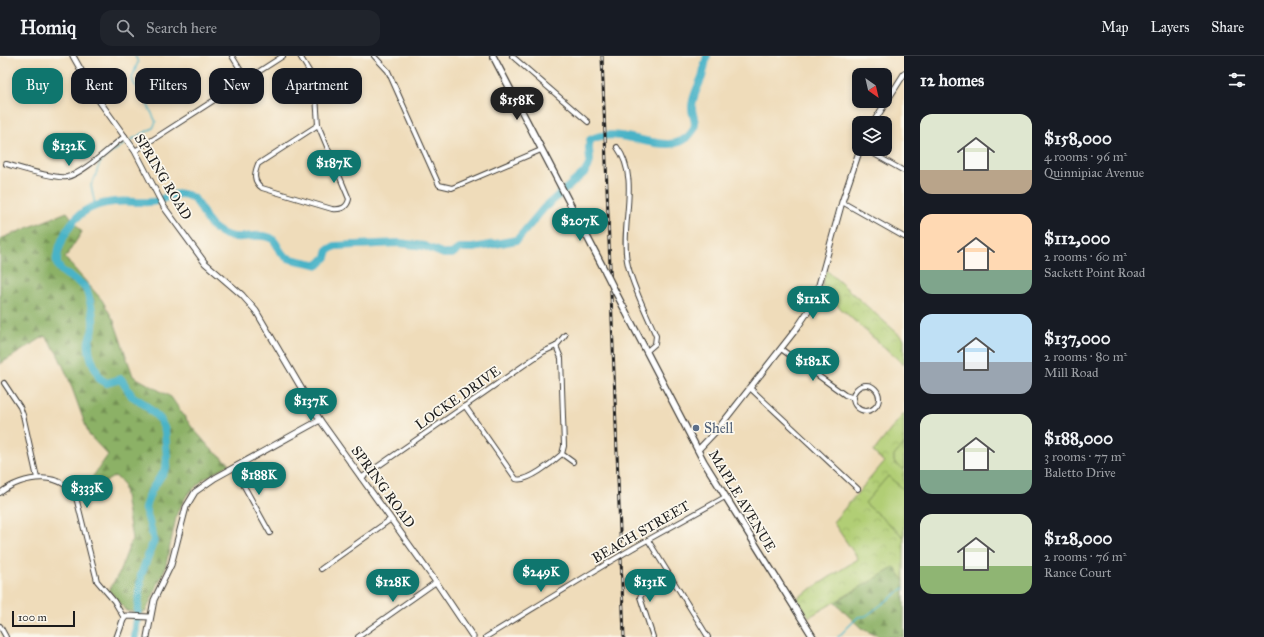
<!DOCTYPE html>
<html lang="en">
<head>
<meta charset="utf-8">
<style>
  :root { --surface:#171b24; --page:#20242c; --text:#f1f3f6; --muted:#9ea1a6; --line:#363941; --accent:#0f766e }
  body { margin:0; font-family:"IM FELL Great Primer",serif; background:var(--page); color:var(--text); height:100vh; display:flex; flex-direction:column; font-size:15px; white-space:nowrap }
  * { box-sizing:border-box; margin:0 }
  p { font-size:13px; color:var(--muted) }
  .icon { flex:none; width:22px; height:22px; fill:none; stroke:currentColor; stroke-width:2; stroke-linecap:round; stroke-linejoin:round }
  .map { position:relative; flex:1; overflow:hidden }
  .details { display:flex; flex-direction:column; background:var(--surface); width:360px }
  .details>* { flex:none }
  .banner { position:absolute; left:12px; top:12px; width:380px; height:36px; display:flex; gap:8px }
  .needle { width:26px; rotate:146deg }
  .controls { position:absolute; left:852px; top:12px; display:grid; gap:8px }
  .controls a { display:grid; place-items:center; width:40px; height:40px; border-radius:8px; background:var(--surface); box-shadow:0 2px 6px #0003; font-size:20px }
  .scale { position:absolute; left:12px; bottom:10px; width:63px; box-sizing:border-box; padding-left:4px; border:2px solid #1c1c1c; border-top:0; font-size:11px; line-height:14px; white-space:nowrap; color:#1c1c1c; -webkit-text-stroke:3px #fbf7ec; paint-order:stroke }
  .price { position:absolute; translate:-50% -34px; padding:0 9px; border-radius:14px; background:var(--accent); color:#fff; font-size:13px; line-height:26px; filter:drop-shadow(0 1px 2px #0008) }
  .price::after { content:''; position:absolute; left:50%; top:24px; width:12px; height:9px; margin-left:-6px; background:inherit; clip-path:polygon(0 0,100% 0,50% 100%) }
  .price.active { background:#222; color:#fff }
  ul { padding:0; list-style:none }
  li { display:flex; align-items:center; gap:12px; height:100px; padding:0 16px }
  li span { display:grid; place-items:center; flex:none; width:112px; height:80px; border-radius:12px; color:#555 }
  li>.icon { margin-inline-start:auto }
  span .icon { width:48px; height:48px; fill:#fffc; stroke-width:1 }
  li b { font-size:17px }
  h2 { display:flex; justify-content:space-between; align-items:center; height:48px; padding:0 16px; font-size:17px }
  .pill { padding:0 14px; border-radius:12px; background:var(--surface); box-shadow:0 2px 6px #0003; font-size:14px; line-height:36px }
  .pill.active { background:var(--accent); color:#fff }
  header { display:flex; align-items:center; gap:24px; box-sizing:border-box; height:56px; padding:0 20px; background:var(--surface); border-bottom:1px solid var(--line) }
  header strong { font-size:19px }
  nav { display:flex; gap:22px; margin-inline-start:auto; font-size:14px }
  .search { width:280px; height:36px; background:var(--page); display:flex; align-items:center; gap:10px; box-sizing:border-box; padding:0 14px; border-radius:12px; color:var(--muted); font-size:15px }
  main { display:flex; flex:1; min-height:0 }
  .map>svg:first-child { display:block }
  .forest { fill:url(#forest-firs); stroke:#546641 }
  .park { fill:url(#park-crowns); stroke:#667548 }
  .garden { fill:#b1ce75; stroke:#667548 }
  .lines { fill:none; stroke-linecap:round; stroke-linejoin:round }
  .stream { stroke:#49b3c7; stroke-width:1.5 }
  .river { stroke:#49b3c7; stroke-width:8 }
  .minor-casing { stroke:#3c3934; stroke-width:6 }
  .tertiary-casing { stroke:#3c3934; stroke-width:7 }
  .secondary-casing { stroke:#3c3934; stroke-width:8 }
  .minor { stroke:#fff; stroke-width:4 }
  .tertiary { stroke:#fff; stroke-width:5 }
  .secondary { stroke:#fff; stroke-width:5.5 }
  .rail-casing { stroke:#1c1c1c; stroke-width:3 }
  .rail { stroke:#fbf7ec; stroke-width:1.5; stroke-dasharray:4.5; stroke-linecap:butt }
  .minor-bridge-casing { stroke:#3c3934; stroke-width:6; stroke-linecap:butt }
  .secondary-bridge-casing { stroke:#3c3934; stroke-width:8; stroke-linecap:butt }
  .minor-bridge { stroke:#fff; stroke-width:4 }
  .secondary-bridge { stroke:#fff; stroke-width:5.5 }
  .service-dot { fill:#5c6f8a; stroke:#fbf7ec; stroke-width:1.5 }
  .labels { text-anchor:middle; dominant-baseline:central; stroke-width:3.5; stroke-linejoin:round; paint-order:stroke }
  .street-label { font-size:14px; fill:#1c1c1c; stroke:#fbf7ec }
  .service-label { font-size:14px; fill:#4e5e75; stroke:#fbf7ec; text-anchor:start }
</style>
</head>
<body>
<header>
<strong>Homiq</strong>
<div class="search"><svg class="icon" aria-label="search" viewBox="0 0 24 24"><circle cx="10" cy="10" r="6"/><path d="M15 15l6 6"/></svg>Search here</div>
<nav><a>Map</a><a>Layers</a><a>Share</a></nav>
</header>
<main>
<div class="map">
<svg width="904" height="581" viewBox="0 0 904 581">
  <defs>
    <pattern id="forest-firs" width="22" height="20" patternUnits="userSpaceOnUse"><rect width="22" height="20" fill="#8cb166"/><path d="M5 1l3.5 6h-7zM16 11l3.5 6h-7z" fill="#728f53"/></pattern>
    <pattern id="park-crowns" width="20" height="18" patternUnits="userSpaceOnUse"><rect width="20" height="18" fill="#b1ce75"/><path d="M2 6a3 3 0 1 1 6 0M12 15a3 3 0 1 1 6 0" fill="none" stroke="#98b065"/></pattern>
  </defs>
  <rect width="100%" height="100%" fill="#fbf7ec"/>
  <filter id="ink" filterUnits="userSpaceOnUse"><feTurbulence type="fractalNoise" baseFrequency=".025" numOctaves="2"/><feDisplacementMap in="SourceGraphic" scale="8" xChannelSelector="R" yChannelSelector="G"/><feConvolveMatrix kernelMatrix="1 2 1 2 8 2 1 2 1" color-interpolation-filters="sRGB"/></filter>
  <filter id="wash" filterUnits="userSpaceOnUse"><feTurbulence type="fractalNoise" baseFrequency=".012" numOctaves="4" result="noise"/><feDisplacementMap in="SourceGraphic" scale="16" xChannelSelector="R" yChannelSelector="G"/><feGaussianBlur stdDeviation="0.9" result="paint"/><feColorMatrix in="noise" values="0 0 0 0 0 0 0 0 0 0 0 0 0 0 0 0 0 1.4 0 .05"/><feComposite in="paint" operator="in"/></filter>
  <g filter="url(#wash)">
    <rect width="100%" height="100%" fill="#efdcba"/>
    <g class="forest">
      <path d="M67 156 82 176 65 202 102 244 114 265 133 320 171 341 191 370 211 393 230 408 204 423 187 439 177 457 165 513 146 555 143 557 126 555 109 534 119 517 132 483 123 427 115 420 83 439 75 430 91 423 108 399 89 379 68 321 57 297 45 280 0 308V183Z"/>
      <path d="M895 511 904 525V581H879L861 572 834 546Z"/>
    </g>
    <g class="park">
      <path d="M826 214 904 283V309L821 235Z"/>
      <path d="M904 357V525L895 511 809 561 797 542 858 503 833 466 884 406 873 396Z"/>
    </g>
    <g class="garden">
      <path d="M904 388V414L894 406V400Z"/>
      <path d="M888 420 904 434V481L865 447Z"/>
    </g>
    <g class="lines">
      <g class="stream">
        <path d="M131 84 153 72 156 66 141 35 134 28 132 22 138 6 135 0"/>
        <path d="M95 149 91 129C96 122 96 116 99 109 104 99 118 93 126 87"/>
        <path d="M838 581 858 561 866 560 904 532"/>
      </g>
      <path class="river" d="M135 581 141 519 154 484 145 451 151 435 166 412 167 402 165 374 160 363 143 347 132 340 121 323 107 327 100 323C95 312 87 297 89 285 90 280 93 276 93 271 94 260 91 248 88 238 84 223 65 223 58 210 55 204 58 196 60 190 73 152 99 143 136 146 143 146 151 147 157 145 168 141 178 135 189 140 202 146 203 163 213 171 236 191 252 174 271 182 277 185 279 197 286 201 293 205 310 206 318 209L326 201 328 194 335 190 399 187 424 190 444 198H452L460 192H473L517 184 544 152 585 116C595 103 586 98 590 84 621 66 670 107 692 76 699 66 691 60 692 50 693 39 698 31 702 21 704 14 705 7 707 0"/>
    </g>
  </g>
  <g filter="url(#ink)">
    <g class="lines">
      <defs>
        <g id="minor">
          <path d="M232 0 246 23"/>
          <path d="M300 0 315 25 318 69"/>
          <path d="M374 0 388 15 439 129 452 132 541 94"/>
          <path d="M512 0 588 66"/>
          <path d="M318 69 349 143C347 152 341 154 332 153L262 132C253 125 254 118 258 108Z"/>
          <path d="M617 91C641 124 620 168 627 205 631 228 647 258 656 280L655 288 647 295"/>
          <path d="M865 93 904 115"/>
          <path d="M135 95 283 0"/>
          <path d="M6 108C20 112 53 123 67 121 84 117 110 91 125 80"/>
          <path d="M842 146 904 181"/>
          <path d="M556 290 561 302 564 390 562 398 573 406"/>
          <path d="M781 293 845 339 854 342"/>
          <path d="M4 327 20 351 23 359 37 422"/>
          <circle cx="866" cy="342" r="13"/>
          <path d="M750 332 858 433"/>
          <path d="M465 350 516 423C527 427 553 406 562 398"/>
          <path d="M234 412 270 477"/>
          <path d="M361 422 543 296 556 290 565 279"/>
          <path d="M0 437C23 419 64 413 77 445L97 525 114 545 124 562"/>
          <path d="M648 484 708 581"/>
          <path d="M635 491 725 441"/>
          <path d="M321 513 391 463"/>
          <path d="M0 570 6 581"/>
          <path d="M358 581 436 526"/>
          <path d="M486 581 606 508"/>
          <path d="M653 581 640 541 643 537 670 520"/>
        </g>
        <g id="tertiary">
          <path d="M73 0 95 39 135 95 164 151 205 207 242 239 256 255 320 364 436 526 473 581"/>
          <path d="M873 67 904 18"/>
          <path d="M698 394 717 374 797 272 809 254 817 236 842 146 860 93"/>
          <path d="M117 581 123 564 126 560 150 561"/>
          <path d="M147 581 154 544 171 509 186 451 195 436 215 422 320 364"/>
        </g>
        <g id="secondary">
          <path d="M493 0 606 217"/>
          <path d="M615 235 704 406 813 581"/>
        </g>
      </defs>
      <use href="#minor" class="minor-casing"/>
      <use href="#tertiary" class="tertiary-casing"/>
      <use href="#secondary" class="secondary-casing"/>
      <use href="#minor" class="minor"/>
      <use href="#tertiary" class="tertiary"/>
      <use href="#secondary" class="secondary"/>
      <defs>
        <path id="rail" d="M602 0 624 581"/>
      </defs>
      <use href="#rail" class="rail-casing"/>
      <use href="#rail" class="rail"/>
      <defs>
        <path id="minor-bridge" d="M606 508 635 491"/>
        <path id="secondary-bridge" d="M606 217 615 235"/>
      </defs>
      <use href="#minor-bridge" class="minor-bridge-casing"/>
      <use href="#secondary-bridge" class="secondary-bridge-casing"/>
      <use href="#minor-bridge" class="minor-bridge"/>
      <use href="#secondary-bridge" class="secondary-bridge"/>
    </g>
  </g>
  <circle class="service-dot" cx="696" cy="372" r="4"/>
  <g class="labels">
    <g class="street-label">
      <text transform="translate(163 121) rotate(59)">SPRING ROAD</text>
      <text transform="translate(458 342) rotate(-35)">LOCKE DRIVE</text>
      <text transform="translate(383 431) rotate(54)">SPRING ROAD</text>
      <text transform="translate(742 445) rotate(59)">MAPLE AVENUE</text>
      <text transform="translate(641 476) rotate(-30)">BEACH STREET</text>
    </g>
    <g class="service-label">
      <text x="704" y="372">Shell</text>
    </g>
  </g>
</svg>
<div class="controls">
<a><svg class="needle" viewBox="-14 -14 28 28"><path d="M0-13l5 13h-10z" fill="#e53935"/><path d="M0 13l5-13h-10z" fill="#9ea1a6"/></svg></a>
<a><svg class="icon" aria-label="layers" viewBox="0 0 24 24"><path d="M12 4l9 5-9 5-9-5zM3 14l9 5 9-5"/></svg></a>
</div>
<div class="scale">100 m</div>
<b class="price active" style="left:517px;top:65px">$158K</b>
<b class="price" style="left:69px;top:111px">$132K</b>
<b class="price" style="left:334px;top:128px">$187K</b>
<b class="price" style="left:580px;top:186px">$207K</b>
<b class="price" style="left:813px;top:264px">$112K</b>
<b class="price" style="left:813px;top:326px">$182K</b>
<b class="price" style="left:311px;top:366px">$137K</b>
<b class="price" style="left:259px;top:440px">$188K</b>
<b class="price" style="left:87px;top:453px">$333K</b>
<b class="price" style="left:541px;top:537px">$249K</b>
<b class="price" style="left:393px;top:547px">$128K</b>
<b class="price" style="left:650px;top:547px">$131K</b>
<div class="banner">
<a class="pill active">Buy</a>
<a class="pill">Rent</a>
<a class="pill">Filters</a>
<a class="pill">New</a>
<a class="pill">Apartment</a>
</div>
</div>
<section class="details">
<h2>12 homes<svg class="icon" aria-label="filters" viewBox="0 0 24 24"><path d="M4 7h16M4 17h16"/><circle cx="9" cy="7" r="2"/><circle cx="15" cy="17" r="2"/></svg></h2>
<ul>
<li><span style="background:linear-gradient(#dfe7d0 70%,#b9a48a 0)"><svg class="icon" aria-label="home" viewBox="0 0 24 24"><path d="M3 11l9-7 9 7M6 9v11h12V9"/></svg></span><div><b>$158,000</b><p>4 rooms · 96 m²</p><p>Quinnipiac Avenue</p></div></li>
<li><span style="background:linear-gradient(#ffd9b3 70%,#7fa58c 0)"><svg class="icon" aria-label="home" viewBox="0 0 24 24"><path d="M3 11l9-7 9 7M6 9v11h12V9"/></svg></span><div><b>$112,000</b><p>2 rooms · 60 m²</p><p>Sackett Point Road</p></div></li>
<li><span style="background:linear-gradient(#bfe0f5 60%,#9aa5b1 0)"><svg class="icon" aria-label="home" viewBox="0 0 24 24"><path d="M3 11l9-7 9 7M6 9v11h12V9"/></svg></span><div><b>$137,000</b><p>2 rooms · 80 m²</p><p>Mill Road</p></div></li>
<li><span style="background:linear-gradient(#dfe7d0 70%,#7fa58c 0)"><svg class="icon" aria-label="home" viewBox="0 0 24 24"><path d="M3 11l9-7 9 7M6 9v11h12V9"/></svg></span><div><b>$188,000</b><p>3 rooms · 77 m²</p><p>Baletto Drive</p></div></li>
<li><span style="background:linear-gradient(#dfe7d0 65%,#8fb573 0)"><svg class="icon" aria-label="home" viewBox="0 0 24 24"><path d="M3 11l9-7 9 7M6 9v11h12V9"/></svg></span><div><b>$128,000</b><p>2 rooms · 76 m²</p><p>Rance Court</p></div></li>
</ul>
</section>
</main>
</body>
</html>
